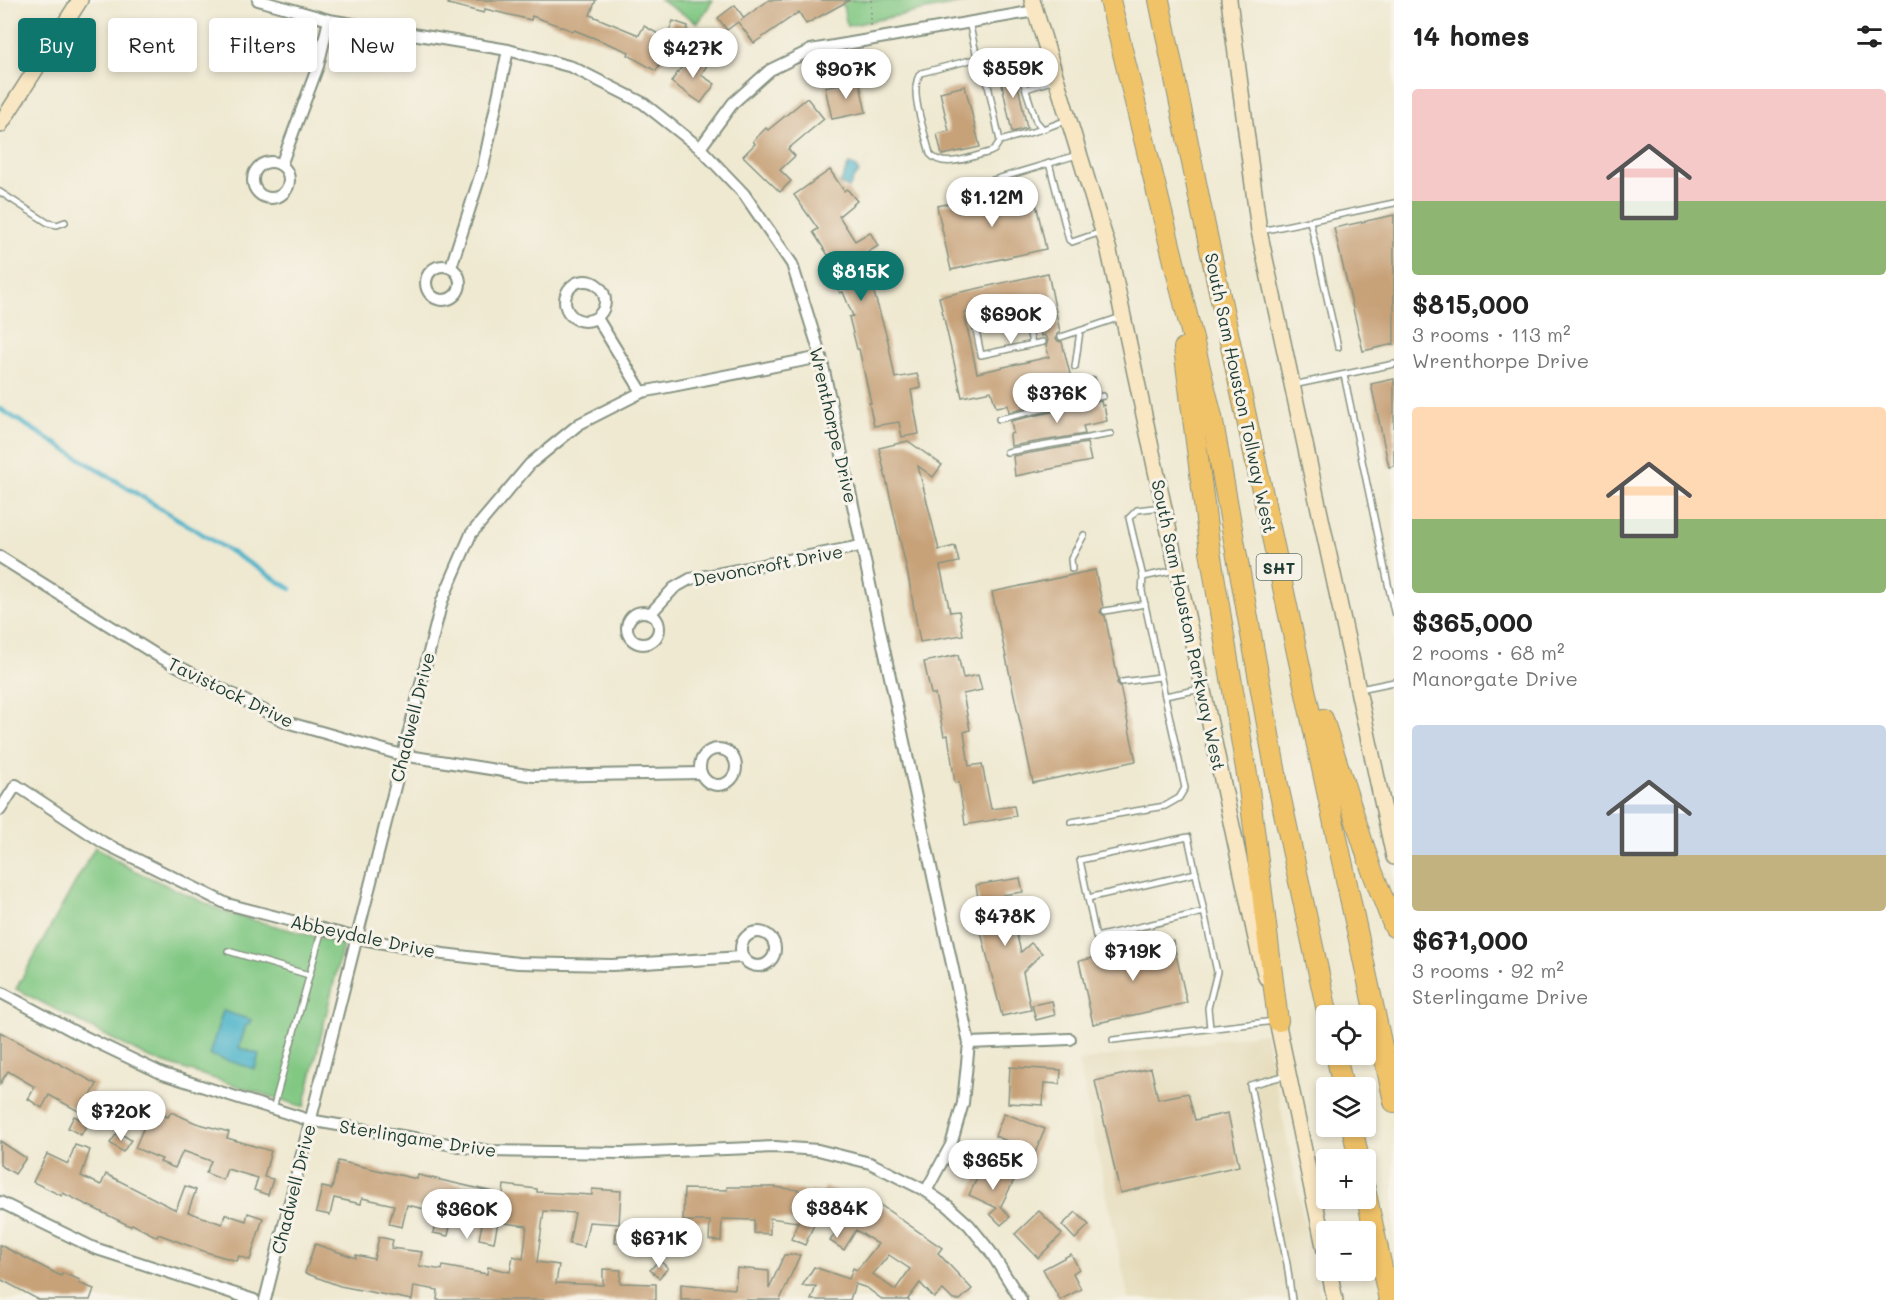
<!DOCTYPE html>
<html lang="en">
<head>
<meta charset="utf-8">
<style>
  :root { --surface:#fff; --page:#f2f2f2; --text:#222; --muted:#767676; --accent:#0f766e }
  body { margin:0; font-family:Mali,sans-serif; background:var(--page); color:var(--text); height:100vh; display:flex; flex-direction:column; font-size:22px; white-space:nowrap }
  * { box-sizing:border-box; margin:0 }
  p { font-size:20px; color:var(--muted) }
  .icon { flex:none; width:33px; height:33px; fill:none; stroke:currentColor; stroke-width:2; stroke-linecap:round; stroke-linejoin:round }
  .map { position:relative; flex:1; overflow:hidden }
  .details { display:flex; flex-direction:column; background:var(--surface); width:510px }
  .details>* { flex:none }
  .hud { position:absolute; left:18px; top:18px; width:570px; height:54px; display:flex; gap:12px }
  .buttons { position:absolute; left:1316px; top:1005px; display:grid; gap:12px }
  .buttons a { display:grid; place-items:center; width:60px; height:60px; border-radius:6px; background:var(--surface); box-shadow:0 3px 9px #0003; font-size:30px }
  .price { position:absolute; translate:-50% -51px; padding:0 14px; border-radius:21px; background:#fff; color:#222; font-size:20px; line-height:39px; filter:drop-shadow(0 2px 3px #0008) }
  .price::after { content:''; position:absolute; left:50%; top:36px; width:18px; height:14px; margin-left:-9px; background:inherit; clip-path:polygon(0 0,100% 0,50% 100%) }
  .price.current { background:var(--accent); color:#fff }
  ul { padding:0; list-style:none }
  li { display:grid; align-content:center; gap:12px; height:318px; padding:0 18px }
  li span { display:grid; place-items:center; height:186px; border-radius:6px; color:#555 }
  li>.icon { margin-inline-start:auto }
  span .icon { width:108px; height:108px; fill:#fffc; stroke-width:1 }
  li b { font-size:26px }
  h2 { display:flex; justify-content:space-between; align-items:center; height:72px; padding:0 18px; font-size:26px }
  .tag { padding:0 21px; border-radius:6px; background:var(--surface); box-shadow:0 3px 9px #0003; font-size:21px; line-height:54px }
  .tag.current { background:var(--accent); color:#fff }
  main { display:flex; flex:1; min-height:0 }
  .map>svg:first-child { display:block }
  .built { fill:#e5dbba }
  .green { fill:#81c883; stroke:#50825c; stroke-width:1.5 }
  .water { fill:#4ab2c9; stroke:#34787e; stroke-width:1.5 }
  .lines { fill:none; stroke-linecap:round; stroke-linejoin:round }
  .stream { stroke:#4ab2c9; stroke-width:4.5 }
  .building { fill:#c7a279; fill-rule:evenodd }
  .lane-casing { stroke:#879382; stroke-width:8 }
  .street-casing { stroke:#879382; stroke-width:14 }
  .secondary-casing { stroke:#879382; stroke-width:18 }
  .highway-casing { stroke:#879382; stroke-width:22 }
  .path { stroke:#879382; stroke-width:2; stroke-dasharray:1.5 4.5; stroke-linecap:butt }
  .lane { stroke:#fff; stroke-width:5 }
  .street { stroke:#fff; stroke-width:10 }
  .secondary { stroke:#f9e7c3; stroke-width:15 }
  .highway { stroke:#f1c369; stroke-width:20 }
  .labels { text-anchor:middle; dominant-baseline:central; stroke-width:6; stroke-linejoin:round; paint-order:stroke }
  .shield { fill:#f7f3e8; stroke:#60746a; stroke-width:1.5 }
  .shield-label { font-size:16px; font-weight:bold; fill:#1f3d34 }
  .street-label { font-size:18px; fill:#1f3d34; stroke:#f7f3e8 }
</style>
</head>
<body>
<main>
<div class="map">
<svg width="1394" height="1300" viewBox="0 0 1394 1300">
  <rect width="100%" height="100%" fill="#f7f3e8"/>
  <filter id="ink" filterUnits="userSpaceOnUse"><feTurbulence type="fractalNoise" baseFrequency=".0167" numOctaves="2"/><feDisplacementMap in="SourceGraphic" scale="12" xChannelSelector="R" yChannelSelector="G"/><feConvolveMatrix kernelMatrix="1 2 1 2 8 2 1 2 1" color-interpolation-filters="sRGB"/></filter>
  <filter id="wash" filterUnits="userSpaceOnUse"><feTurbulence type="fractalNoise" baseFrequency=".008" numOctaves="4" result="noise"/><feDisplacementMap in="SourceGraphic" scale="24" xChannelSelector="R" yChannelSelector="G"/><feGaussianBlur stdDeviation="1.35" result="paint"/><feColorMatrix in="noise" values="0 0 0 0 0 0 0 0 0 0 0 0 0 0 0 0 0 1.4 0 .05"/><feComposite in="paint" operator="in"/></filter>
  <g filter="url(#wash)">
    <rect width="100%" height="100%" fill="#efe9d1"/>
    <path class="built" d="M1265 1033 1321 1300H1129L1078 1061Z"/>
    <g class="green">
      <path d="M660 0H713L698 23Z"/>
      <path d="M842 0H975L847 26Z"/>
      <path d="M95 847 131 869 227 913 343 944 304 1107 149 1058 16 989Z"/>
    </g>
    <g class="water">
      <path d="M849 164 855 166 859 173 854 177 849 188 840 184Z"/>
      <path d="M223 1011 251 1020 249 1025H246L239 1048 259 1054 255 1069 209 1055Z"/>
    </g>
    <g class="lines">
      <path class="stream" d="M0 409 291 589"/>
    </g>
    <g id="blocks">
      <g class="building">
        <path d="M449 0H596L590 15 639 35 644 26 673 42 656 71 628 55 629 52 574 30 573 31 532 16 531 20 485 9 484 13 448 4Z"/>
        <path d="M769 0H850L806 24 799 12 754 43 738 22 727 30 718 18 735 5 744 18 741 20Z"/>
        <path d="M673 21 688 26 684 39 668 34Z"/>
        <path d="M691 54 707 65 701 75 715 84 701 103 671 82Z"/>
        <path d="M1010 67 1015 71 1027 128 1012 132 999 70Z"/>
        <path d="M859 80 866 112 832 119 825 87Z"/>
        <path d="M965 86 980 147 942 155 937 134 949 131 940 92Z"/>
        <path d="M807 98 824 119 788 149 795 156 780 170 791 181 780 192 743 156 755 144 753 141 766 128 768 130Z"/>
        <path d="M830 170 844 191 847 189 857 201 839 216 855 241 870 232 878 246 865 254 878 284 872 286 888 341 895 378 917 374 921 388 911 390 919 434 902 437 899 422 874 426 869 403H871L859 349H857L849 317 853 316 843 292 840 293 833 275 839 272 813 232 818 229 794 195Z"/>
        <path d="M1032 185 1046 249 951 270 937 206Z"/>
        <path d="M1394 215V344L1363 351 1334 228Z"/>
        <path d="M1048 273 1060 332 1057 334 1056 338 1058 341 1062 342 1072 382 1095 377 1099 392 1009 412 1008 405 996 407 991 391 962 397 939 297ZM1033 297 1041 336 1044 335 1048 340 1046 346 1049 357 977 373 964 313Z"/>
        <path d="M1394 379V466L1389 467 1371 384Z"/>
        <path d="M1101 401 1102 406 1104 405 1107 421 1083 426 1085 434 1011 446 1010 434 1013 433 1011 421Z"/>
        <path d="M908 441 942 465 933 477 918 466 939 550 955 546 959 562 940 566 950 612 959 611 963 635 920 642 908 575 879 448Z"/>
        <path d="M1087 443 1091 461 1015 476 1013 456Z"/>
        <path d="M1095 570 1103 607 1100 612 1105 616 1118 679 1117 683 1120 686 1136 761 1033 783 992 592Z"/>
        <path d="M958 655 963 678 978 675 982 690 963 694 970 730 964 732 969 766 982 764 991 809 1014 806 1016 816 965 825 959 782 955 783 948 735 944 736 935 694H931L924 662Z"/>
        <path d="M1020 878 1023 892 1003 895 1008 925 1014 924 1021 952 1031 943 1042 953 1023 972 1031 1010 1002 1016 981 932 983 931 976 885Z"/>
        <path d="M1173 941 1187 1003 1093 1024 1079 961Z"/>
        <path d="M1052 1001 1055 1015 1036 1020 1032 1005Z"/>
        <path d="M0 1032 97 1084 82 1113 49 1095 42 1108 28 1099 35 1087 8 1071 0 1084Z"/>
        <path d="M1010 1067 1061 1070 1060 1084 1044 1083 1043 1105 1008 1103Z"/>
        <path d="M1151 1068 1158 1099 1188 1093 1195 1120 1228 1113 1239 1166 1120 1193 1095 1081Z"/>
        <path d="M151 1110 168 1117 171 1112 196 1123 229 1132 227 1138 271 1151 264 1177 273 1179 268 1195 254 1190 258 1178 227 1169 223 1180 206 1173 211 1161 183 1151 175 1168 160 1162 162 1159 135 1148Z"/>
        <path d="M1004 1113 1045 1129 1030 1165 1015 1159 1020 1146 995 1136Z"/>
        <path d="M74 1116 88 1123 81 1135 68 1128Z"/>
        <path d="M118 1132 131 1140 123 1152 110 1143Z"/>
        <path d="M0 1141 26 1158 15 1174 0 1165Z"/>
        <path d="M75 1145 90 1150 81 1176 101 1185 106 1174 176 1210 185 1186 196 1190 188 1212 222 1224 225 1214 246 1221 248 1213 263 1218 250 1260 239 1256 237 1261 206 1252 158 1234 157 1237 132 1224 130 1226 63 1193 62 1196 33 1182 47 1154 68 1164Z"/>
        <path d="M338 1161 417 1179 418 1175 503 1194 504 1185 537 1189V1192L592 1195V1189L621 1191 619 1224 589 1222 584 1247 569 1244 575 1213 544 1211 537 1262 559 1265 556 1283 603 1285V1269L621 1270 620 1283 656 1284V1300H437L438 1290 414 1286 412 1300 340 1286 305 1273 315 1244 356 1258V1255L374 1259 379 1237 393 1240 391 1248 422 1252 419 1266 442 1270 443 1266 487 1274 488 1267 510 1272 513 1256 523 1259 527 1226 498 1222 494 1242 479 1239 482 1224 452 1217 448 1236 433 1233 438 1212 407 1205 402 1227 389 1224 394 1205 362 1198 361 1204 334 1198 330 1215 316 1212 322 1187 332 1189Z"/>
        <path d="M984 1164 1015 1178 1001 1206 1010 1217 1001 1225 990 1214 997 1208 969 1195Z"/>
        <path d="M727 1187H774L823 1193 825 1187 851 1195 872 1208 876 1202 942 1248 938 1253 972 1289 960 1300H953L943 1290 934 1298 920 1283 908 1299 909 1300H883L867 1288 855 1284 850 1300H811L816 1286H802L814 1267 849 1279 853 1268 857 1270 878 1244 856 1230 844 1250 830 1241 839 1227 816 1220 805 1245 791 1239 798 1222 770 1218V1234L754 1233V1220L722 1219 721 1241 709 1240 710 1221H683L684 1189 727 1190ZM889 1255 910 1269 895 1290 873 1274Z"/>
        <path d="M1039 1211 1062 1234 1038 1258 1015 1234Z"/>
        <path d="M1076 1212 1089 1225 1075 1239 1062 1225Z"/>
        <path d="M665 1227 679 1228 678 1242H664Z"/>
        <path d="M616 1228 632 1229V1236L640 1244 615 1243Z"/>
        <path d="M0 1245 61 1276 63 1273 80 1280 79 1283 94 1289 90 1300H39L0 1279Z"/>
        <path d="M1071 1254 1079 1269 1073 1273 1081 1289 1060 1300 1043 1269Z"/>
        <path d="M784 1255H800L780 1300H681V1284L735 1289 737 1268 769 1271V1289Z"/>
        <path d="M659 1260 668 1268 659 1278 650 1270Z"/>
      </g>
    </g>
  </g>
  <g filter="url(#ink)">
    <use href="#blocks" fill-opacity="0" stroke="#879382" stroke-width="1.5"/>
    <g class="lines">
      <defs>
        <g id="lane">
          <path d="M969 22 976 53C988 61 1005 57 1018 66L1036 121 1043 129 1067 120"/>
          <path d="M1026 89 1054 80"/>
          <path d="M1000 141 994 150 990 152C973 156 943 170 930 154 926 135 907 88 921 73L982 57 1000 141 1043 129"/>
          <path d="M1049 163 1069 240 1072 242 1101 232"/>
          <path d="M0 192 48 223 57 225 65 222"/>
          <path d="M953 192 1077 155"/>
          <path d="M1310 221 1338 347"/>
          <path d="M1261 231 1394 203"/>
          <path d="M1061 337 1121 317"/>
          <path d="M1032 344 1026 314 975 325 981 355 1043 342"/>
          <path d="M1075 367 1080 331"/>
          <path d="M1344 375 1394 612"/>
          <path d="M1293 385 1394 364"/>
          <path d="M999 419 1103 396"/>
          <path d="M1007 452 1111 434"/>
          <path d="M1072 569 1071 559 1084 535"/>
          <path d="M1143 577 1129 518 1137 510 1162 507"/>
          <path d="M1105 611 1145 604"/>
          <path d="M1122 682 1160 677"/>
          <path d="M1360 689 1394 682"/>
          <path d="M1165 696 1201 689"/>
          <path d="M1071 822 1165 806 1179 798 1185 788 1142 591 1143 577 1175 570"/>
          <path d="M1088 898 1196 873"/>
          <path d="M1204 912 1096 937 1080 860 1188 837 1217 972 1208 1008 1210 1028"/>
          <path d="M228 951 309 975"/>
          <path d="M1113 1040 1275 1021"/>
          <path d="M1287 1075 1250 1085 1287 1264 1292 1300"/>
          <path d="M273 1109 322 929"/>
        </g>
        <g id="street">
          <path d="M258 0 329 20 508 50 572 67 643 103 700 148 744 194 792 264 821 357 969 1043 963 1103 951 1145 926 1191"/>
          <path d="M700 148 733 103 770 70 811 50 1035 11"/>
          <circle cx="271" cy="180" r="18"/>
          <path d="M281 165 318 66 329 20"/>
          <circle cx="443" cy="283" r="17"/>
          <path d="M451 267 483 167 508 50"/>
          <circle cx="585" cy="301" r="20"/>
          <path d="M597 318 642 392"/>
          <path d="M0 557 158 656 286 722 402 755 534 776 701 773"/>
          <circle cx="643" cy="628" r="16"/>
          <path d="M651 613 674 588 690 579 861 546"/>
          <circle cx="718" cy="767" r="18"/>
          <path d="M0 810 16 785 104 843 227 904 357 938 443 954 518 963 612 965 742 957"/>
          <circle cx="758" cy="949" r="17"/>
          <path d="M0 992 75 1032 163 1074 309 1120 489 1151 623 1153 775 1147 818 1150 870 1163 926 1191 948 1206 969 1225 990 1251 1021 1300"/>
          <path d="M969 1043 1070 1039"/>
          <path d="M0 1202 94 1248 254 1300"/>
          <path d="M265 1300 442 601 471 534 530 464 579 424 642 392 821 357"/>
        </g>
        <g id="secondary">
          <path d="M1032 0 1109 251 1258 948 1266 977"/>
          <path d="M1229 0 1259 231 1394 857"/>
          <path d="M0 125 80 0"/>
          <path d="M1275 1011 1326 1256"/>
          <path d="M1329 1270 1335 1300"/>
        </g>
        <g id="highway">
          <path d="M1110 0 1212 417 1278 785 1328 1016"/>
          <path d="M1159 0 1202 212 1394 1102"/>
          <path d="M1184 348 1210 551 1248 781 1278 1021"/>
          <path d="M1323 719 1371 868 1394 927"/>
          <path d="M1336 1054 1343 1088"/>
          <path d="M1352 1126 1359 1160"/>
          <path d="M1365 1189 1389 1300"/>
        </g>
      </defs>
      <use href="#lane" class="lane-casing"/>
      <use href="#street" class="street-casing"/>
      <use href="#secondary" class="secondary-casing"/>
      <use href="#highway" class="highway-casing"/>
      <path class="path" d="M871 0V28"/>
      <use href="#lane" class="lane"/>
      <use href="#street" class="street"/>
      <use href="#secondary" class="secondary"/>
      <use href="#highway" class="highway"/>
    </g>
  </g>
  <g class="labels">
    <rect class="shield" x="1256.5" y="554" width="45" height="26" rx="4.5"/>
    <g class="shield-label">
      <text x="1279" y="567">SHT</text>
    </g>
    <g class="street-label">
      <text transform="translate(1241 393) rotate(78)">South Sam Houston Tollway West</text>
      <text transform="translate(834 425) rotate(77)">Wrenthorpe Drive</text>
      <text transform="translate(768 565) rotate(-11)">Devoncroft Drive</text>
      <text transform="translate(1189 625) rotate(78)">South Sam Houston Parkway West</text>
      <text transform="translate(231 692) rotate(26)">Tavistock Drive</text>
      <text transform="translate(412 717) rotate(-76)">Chadwell Drive</text>
      <text transform="translate(363 936) rotate(12)">Abbeydale Drive</text>
      <text transform="translate(418 1138) rotate(9)">Sterlingame Drive</text>
      <text transform="translate(293 1189) rotate(-76)">Chadwell Drive</text>
    </g>
  </g>
</svg>
<div class="buttons">
<a><svg class="icon" aria-label="locate" viewBox="0 0 24 24"><circle cx="12" cy="12" r="6"/><path d="M12 2v4M12 18v4M2 12h4M18 12h4"/></svg></a>
<a><svg class="icon" aria-label="layers" viewBox="0 0 24 24"><path d="M12 4l9 5-9 5-9-5zM3 14l9 5 9-5"/></svg></a>
<a>+</a>
<a>−</a>
</div>
<b class="price" style="left:693px;top:79px">$427K</b>
<b class="price" style="left:1013px;top:99px">$859K</b>
<b class="price" style="left:846px;top:100px">$907K</b>
<b class="price" style="left:992px;top:228px">$1.12M</b>
<b class="price current" style="left:861px;top:302px">$815K</b>
<b class="price" style="left:1011px;top:345px">$690K</b>
<b class="price" style="left:1057px;top:424px">$376K</b>
<b class="price" style="left:1005px;top:947px">$478K</b>
<b class="price" style="left:1133px;top:982px">$719K</b>
<b class="price" style="left:121px;top:1142px">$720K</b>
<b class="price" style="left:993px;top:1191px">$365K</b>
<b class="price" style="left:837px;top:1239px">$384K</b>
<b class="price" style="left:467px;top:1240px">$360K</b>
<b class="price" style="left:659px;top:1269px">$671K</b>
<div class="hud">
<a class="tag current">Buy</a>
<a class="tag">Rent</a>
<a class="tag">Filters</a>
<a class="tag">New</a>
</div>
</div>
<section class="details">
<h2>14 homes<svg class="icon" aria-label="filters" viewBox="0 0 24 24"><path d="M4 7h16M4 17h16"/><circle cx="9" cy="7" r="2"/><circle cx="15" cy="17" r="2"/></svg></h2>
<ul>
<li><span style="background:linear-gradient(#f6c9c9 60%,#8fb573 0)"><svg class="icon" aria-label="home" viewBox="0 0 24 24"><path d="M3 11l9-7 9 7M6 9v11h12V9"/></svg></span><div><b>$815,000</b><p>3 rooms · 113 m²</p><p>Wrenthorpe Drive</p></div></li>
<li><span style="background:linear-gradient(#ffd9b3 60%,#8fb573 0)"><svg class="icon" aria-label="home" viewBox="0 0 24 24"><path d="M3 11l9-7 9 7M6 9v11h12V9"/></svg></span><div><b>$365,000</b><p>2 rooms · 68 m²</p><p>Manorgate Drive</p></div></li>
<li><span style="background:linear-gradient(#c9d6e8 70%,#c2b280 0)"><svg class="icon" aria-label="home" viewBox="0 0 24 24"><path d="M3 11l9-7 9 7M6 9v11h12V9"/></svg></span><div><b>$671,000</b><p>3 rooms · 92 m²</p><p>Sterlingame Drive</p></div></li>
</ul>
</section>
</main>
</body>
</html>
